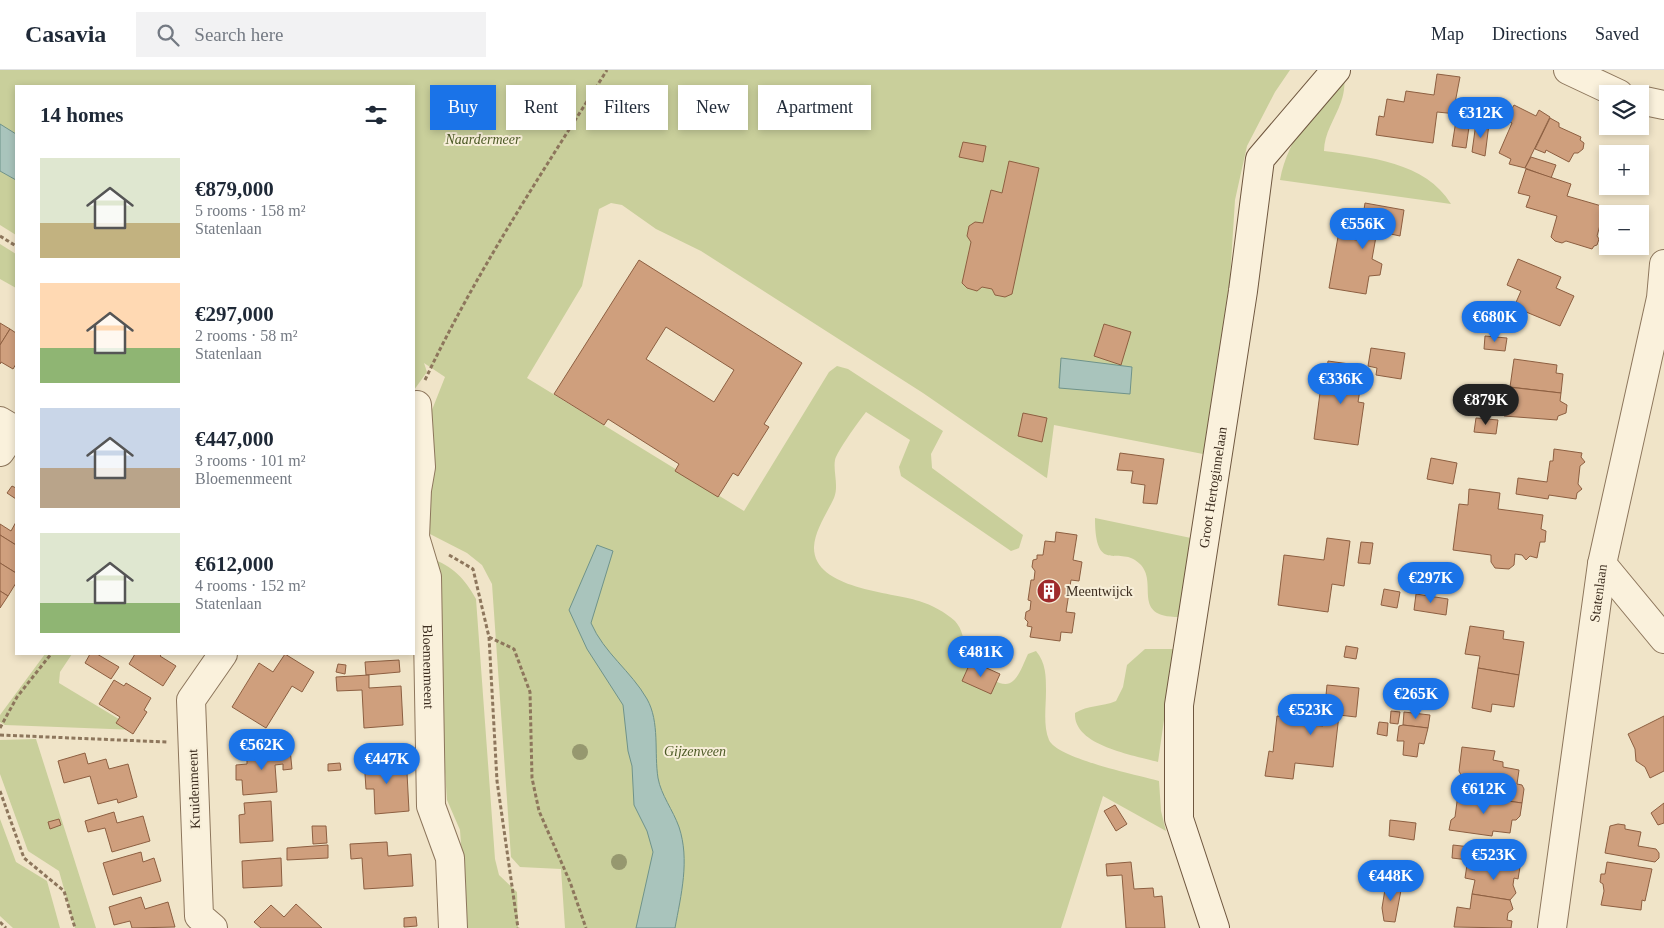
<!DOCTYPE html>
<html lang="en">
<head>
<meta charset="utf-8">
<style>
  :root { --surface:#fff; --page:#f2f2f3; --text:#1f2937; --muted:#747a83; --line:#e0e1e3; --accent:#1a73e8 }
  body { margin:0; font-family:"Times New Roman",serif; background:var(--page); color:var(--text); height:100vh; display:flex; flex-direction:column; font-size:19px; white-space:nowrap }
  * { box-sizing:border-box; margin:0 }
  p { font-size:16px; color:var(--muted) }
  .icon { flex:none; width:28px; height:28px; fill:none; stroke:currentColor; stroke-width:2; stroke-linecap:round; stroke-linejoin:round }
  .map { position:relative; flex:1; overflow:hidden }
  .details { position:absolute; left:15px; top:15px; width:400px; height:570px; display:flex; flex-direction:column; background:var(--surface); border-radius:0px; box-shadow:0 2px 8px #0003 }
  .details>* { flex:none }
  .guide { position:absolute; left:430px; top:15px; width:475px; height:45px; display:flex; gap:10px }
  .tools { position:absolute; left:1599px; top:15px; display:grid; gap:10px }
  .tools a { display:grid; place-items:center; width:50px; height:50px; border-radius:0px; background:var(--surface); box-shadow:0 2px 8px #0003; font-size:25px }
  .price { position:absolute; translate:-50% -42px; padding:0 11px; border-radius:18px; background:var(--accent); color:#fff; font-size:16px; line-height:32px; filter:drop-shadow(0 1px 2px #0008) }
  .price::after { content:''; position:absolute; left:50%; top:30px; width:15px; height:11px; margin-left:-8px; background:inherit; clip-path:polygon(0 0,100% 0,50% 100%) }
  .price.active { background:#222; color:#fff }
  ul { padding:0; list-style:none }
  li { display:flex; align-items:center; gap:15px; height:125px; padding:0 25px }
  li span { display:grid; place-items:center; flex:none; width:140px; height:100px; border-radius:0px; color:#555 }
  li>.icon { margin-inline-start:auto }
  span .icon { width:60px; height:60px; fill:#fffc; stroke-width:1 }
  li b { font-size:21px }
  h2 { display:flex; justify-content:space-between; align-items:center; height:60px; padding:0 25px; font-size:21px }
  .tag { padding:0 18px; border-radius:0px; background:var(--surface); box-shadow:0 2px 8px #0003; font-size:18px; line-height:45px }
  .tag.active { background:var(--accent); color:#fff }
  header { display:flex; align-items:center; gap:30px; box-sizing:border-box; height:70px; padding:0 25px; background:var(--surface); border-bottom:1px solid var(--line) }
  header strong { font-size:24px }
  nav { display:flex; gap:28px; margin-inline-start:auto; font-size:18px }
  .search { width:350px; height:45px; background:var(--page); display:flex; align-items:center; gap:12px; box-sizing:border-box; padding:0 18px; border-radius:0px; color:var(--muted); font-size:19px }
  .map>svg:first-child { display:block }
  .green { fill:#c9cf9b }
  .water { fill:#a9c4bc; stroke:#6f938a }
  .building { fill:#cf9f7d; stroke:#8d5f41; fill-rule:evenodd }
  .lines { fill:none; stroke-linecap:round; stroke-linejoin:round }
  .street-casing { stroke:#8d765c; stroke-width:30 }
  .secondary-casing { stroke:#6f573f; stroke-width:30 }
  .path { stroke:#8d765c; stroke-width:3; stroke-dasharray:4 2.5; stroke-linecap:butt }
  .street { stroke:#faf1dc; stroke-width:28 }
  .secondary { stroke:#faf1dc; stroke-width:28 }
  .tree { fill:#96986f }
  .labels { text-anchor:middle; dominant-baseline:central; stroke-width:4; stroke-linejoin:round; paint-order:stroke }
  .park-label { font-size:14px; font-style:italic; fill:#4d5a26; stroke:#f7eed8 }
  .street-label { font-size:14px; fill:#3d2e20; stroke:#f7eed8 }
  .poi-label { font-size:14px; fill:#3d2e20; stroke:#f7eed8; text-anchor:start }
</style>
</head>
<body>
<header>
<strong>Casavia</strong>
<div class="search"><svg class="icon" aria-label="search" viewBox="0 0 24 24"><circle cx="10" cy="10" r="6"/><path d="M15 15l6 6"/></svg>Search here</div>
<nav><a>Map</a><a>Directions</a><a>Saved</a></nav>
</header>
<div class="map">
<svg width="1664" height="858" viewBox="0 0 1664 858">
  <rect width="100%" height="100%" fill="#f0e4c8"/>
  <g class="green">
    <path d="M0 0H1290L1275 22 1247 76 1235 130 1230 209 1203 384 1054 355 1047 408 1045 407 923 323 701 181 656 159 622 135 611 133 599 139 582 216 527 308 744 441 829 302 837 296 848 299 943 361 931 384 932 398 1023 465 1019 478 1011 481 901 406 899 397 910 370 866 342C859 351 837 381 835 390 833 402 839 416 834 428 827 443 815 460 814 477 813 519 891 522 919 531 932 535 945 542 955 551 963 560 963 569 966 579 970 592 1000 624 1013 611 1020 605 1024 592 1028 584L1036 581C1046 593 1046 606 1046 621 1046 637 1043 656 1049 670 1058 689 1138 705 1159 711L1161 741 1166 761 1103 726 1061 858H565L561 799 520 797 511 787 492 514 482 495 467 483 428 463V350L445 307 424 293 427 302 414 320V16H16V64L0 55Z"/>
    <path d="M1344 0C1345 11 1345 21 1341 32 1335 49 1324 63 1324 81 1368 87 1426 92 1451 134L1280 110C1288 67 1318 34 1344 0Z"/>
    <path d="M0 101 16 110V165L0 155Z"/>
    <path d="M0 174 16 184V218L0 209Z"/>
    <path d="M1095 448 1191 468 1179 547C1130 547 1159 513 1140 494 1120 473 1095 508 1095 448Z"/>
    <path d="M430 488C453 496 465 509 476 529L495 789 499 805 517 822 518 858H467L460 760 447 730Z"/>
    <path d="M1145 579H1174L1158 692C1134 685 1073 676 1075 643 1088 635 1102 637 1116 631L1123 617 1127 595Z"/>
    <path d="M45 584H72L60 602 59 613 137 660 5 655 0 652V645Z"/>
    <path d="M36 669 96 858H75L59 801 28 781 0 704V670Z"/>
    <path d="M0 749 16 792 47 811 60 858H13L0 846Z"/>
  </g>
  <g class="water">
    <path d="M0 54 16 64V110L0 101Z"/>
    <path d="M1061 288 1132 297 1130 324 1059 318Z"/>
    <path d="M597 475 613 481 591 553C604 583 631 601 647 629 660 652 654 683 658 708 661 725 673 740 679 757 690 790 681 825 675 858H636L653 782 647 761 634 735 632 696 628 681 623 635 587 579 569 540Z"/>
  </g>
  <g class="building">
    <path d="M1437 4 1460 7 1455 33 1472 36 1466 78 1452 76 1457 44 1437 42 1433 73 1376 65 1379 46 1384 47 1387 29 1404 32 1406 21 1434 25Z"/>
    <path d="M1514 35 1536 46 1539 40 1550 47 1525 98 1509 94 1511 89 1499 83 1512 53 1506 50Z"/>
    <path d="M1550 48 1559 53V57L1581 67 1580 70 1584 73 1583 79 1578 83H1574L1569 92 1546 80 1545 83 1535 79Z"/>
    <path d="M1476 53 1489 54 1485 86 1472 82Z"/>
    <path d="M963 72 986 76 983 92 959 87Z"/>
    <path d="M1531 87 1556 95 1551 108 1525 98Z"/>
    <path d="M1009 91 1039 98 1012 224 1005 227 995 225 992 219 982 217 977 221 967 218 962 213 971 172 967 166 969 156 975 152 983 153 991 120 1002 123Z"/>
    <path d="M1526 99 1571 114 1567 126 1605 137 1597 166 1599 169 1597 175 1594 176 1592 179 1566 171 1562 173 1555 171 1551 167 1557 146 1526 137 1530 126 1518 123Z"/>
    <path d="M1365 133 1404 140 1400 166 1377 161 1372 189 1382 194 1380 205 1369 206 1366 224 1329 218 1338 167 1363 171 1365 160 1361 159Z"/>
    <path d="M1518 189 1561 207 1556 218 1574 226 1560 256 1514 237 1521 221 1507 215Z"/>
    <path d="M639 190 802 293 764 354 769 357 738 406 733 403 718 427 675 401 679 394 608 349 604 355 554 324ZM666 257 734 300 714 332 646 289Z"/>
    <path d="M0 253 10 259 0 275Z"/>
    <path d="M1104 254 1131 262 1121 295 1094 286Z"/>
    <path d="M10 259 16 263V294L13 299 1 292 0 294V275Z"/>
    <path d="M1485 266 1507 268 1505 281 1484 279Z"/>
    <path d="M1371 278 1405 283 1401 309 1376 305 1377 298 1368 296Z"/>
    <path d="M1514 289 1557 295 1556 303 1563 304 1561 323 1510 317Z"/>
    <path d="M1328 291 1364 296 1358 332 1364 333 1358 375 1314 369 1320 323 1324 324Z"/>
    <path d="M1508 317 1561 323 1560 331 1567 335 1566 343 1558 346 1557 350 1504 346Z"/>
    <path d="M1023 343 1047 348 1042 372 1018 366Z"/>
    <path d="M1476 348 1498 350 1496 364 1474 362Z"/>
    <path d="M1554 379 1582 383 1581 387 1585 392 1580 396 1578 414 1582 419 1577 423 1576 429 1549 425 1548 429 1516 424 1518 408 1547 412 1550 391H1553Z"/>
    <path d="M1120 383 1164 389 1157 434 1143 433 1145 415 1131 413 1133 401 1117 400Z"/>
    <path d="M1431 388 1457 393 1453 414 1427 409Z"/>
    <path d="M12 416 16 418V429L7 423Z"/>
    <path d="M1469 419 1500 423 1498 439 1543 445 1541 459 1546 461 1545 472H1540L1537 488 1530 486 1526 490 1522 485 1515 484 1514 495 1509 499 1495 498 1491 492V485L1453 480 1459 434 1468 435Z"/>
    <path d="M16 452V475L0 465V454L11 461Z"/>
    <path d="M1056 462 1077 465 1073 490 1082 492 1079 511 1071 510 1066 542 1075 543 1072 563 1061 562 1060 571 1030 567 1032 557 1027 556 1028 552 1025 549 1026 542 1030 540 1031 531 1028 530 1031 510H1034L1035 501 1032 497 1033 490 1037 489V485H1043L1045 471 1055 472Z"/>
    <path d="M0 465 16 475V503L0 493Z"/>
    <path d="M1327 468 1350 471 1344 516 1332 514 1328 542 1278 535 1284 485 1324 490Z"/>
    <path d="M1361 472 1373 473 1370 494 1358 493Z"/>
    <path d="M0 493 16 503V513L8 526 0 521Z"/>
    <path d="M1384 519 1400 522 1397 538 1381 535Z"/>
    <path d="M0 521 8 526 0 538Z"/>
    <path d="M1416 524 1448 529 1446 545 1414 540Z"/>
    <path d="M1470 556 1504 561 1503 569 1524 572 1519 605 1478 598 1480 586 1465 584Z"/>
    <path d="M1346 576 1358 578 1356 589 1344 587Z"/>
    <path d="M90 584H97L119 597 111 609 85 593Z"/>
    <path d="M135 584H162L160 586 176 596 163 616 129 594Z"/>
    <path d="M285 584 314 602 302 622 292 616 266 658 232 637 259 593 273 602Z"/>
    <path d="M399 590 400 602 366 605 365 592Z"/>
    <path d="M971 591 1000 604 991 624 962 611Z"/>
    <path d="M338 594 346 595 345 604 336 602Z"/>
    <path d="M1478 598 1519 605 1514 637 1492 634 1491 642 1472 638Z"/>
    <path d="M369 605V618L401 616 403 655 364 658 362 620 337 621 336 607Z"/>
    <path d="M114 610 124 616 126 613 151 628 144 640 147 642 133 664 116 653 120 647 99 634Z"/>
    <path d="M1327 615 1359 618 1356 647 1339 645 1333 697 1295 693 1293 709 1265 706 1269 681 1273 682 1277 646 1290 648 1289 653 1323 656Z"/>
    <path d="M1391 641 1400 642 1398 654 1390 653Z"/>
    <path d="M1404 642 1430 645 1428 658 1403 655Z"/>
    <path d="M1664 646V701L1650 708 1645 697 1636 691 1635 679 1628 664Z"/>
    <path d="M1379 652 1388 653 1387 666 1377 664Z"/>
    <path d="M1403 655 1428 658 1424 674 1419 673 1417 687 1403 685 1404 671H1397L1399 656Z"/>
    <path d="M1462 677 1495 681 1493 690 1503 692V697L1519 700 1517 714 1522 715 1524 719 1522 733 1459 724 1461 705 1459 701Z"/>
    <path d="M290 679 292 699 283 700V694L275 695 277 722 243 725 242 710H236V695L247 694V681Z"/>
    <path d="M85 683 88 694 106 689 109 699 128 694 137 727 118 733 117 729 98 734 90 706 64 713 58 691Z"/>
    <path d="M397 687V703H407L409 741 375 744 374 719H366L364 689Z"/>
    <path d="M340 693 341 700 328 701V694Z"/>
    <path d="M1458 724 1522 733 1520 746 1516 750H1512L1510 763 1493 761 1492 766 1449 760 1451 750 1455 747Z"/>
    <path d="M271 731 273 771 240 773 239 745 245 744 244 733Z"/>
    <path d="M1664 733V753L1658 755 1651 743Z"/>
    <path d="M1115 735 1127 754 1116 761 1104 741Z"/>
    <path d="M114 742 117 753 143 746 150 771 112 782 105 758 88 762 85 751Z"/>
    <path d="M59 749 61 755 50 759 48 752Z"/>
    <path d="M1390 750 1416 753 1414 770 1389 766Z"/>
    <path d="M1618 754 1625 755V759L1641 762 1638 776 1656 779 1659 783V788L1655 792 1605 783 1610 756Z"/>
    <path d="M312 756H326L327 773 313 774Z"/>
    <path d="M387 772 388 786 411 784 413 816 364 819 362 788 351 789 350 774Z"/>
    <path d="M328 775V788L287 790V778Z"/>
    <path d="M1453 775 1479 778 1477 791 1452 788Z"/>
    <path d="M141 782 143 792 154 788 161 811 113 825 103 793Z"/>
    <path d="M281 788 282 816 243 818 242 791Z"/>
    <path d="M1131 792 1134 819 1153 818 1154 827 1162 826 1165 858H1126L1122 805 1107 806 1106 794Z"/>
    <path d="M1607 792 1652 799 1645 831 1642 830 1641 840 1601 835 1604 821 1603 814 1600 812 1601 804H1605Z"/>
    <path d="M1500 794 1520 797 1518 809 1514 808 1513 815 1516 823 1510 830 1472 824 1475 810 1465 808 1467 795 1499 800Z"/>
    <path d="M1386 813 1402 815 1395 852 1384 851 1382 838Z"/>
    <path d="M1472 824 1510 830 1513 839 1508 843 1507 850 1512 851 1511 858 1454 857 1457 837 1470 839Z"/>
    <path d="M141 827 145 839 168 832 175 857 132 858 130 851 114 855 109 837Z"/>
    <path d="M296 834 322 858H261L254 852 271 835 284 847Z"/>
    <path d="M416 847 417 856 404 857V848Z"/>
  </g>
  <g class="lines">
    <defs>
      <g id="street">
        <path d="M1568 0 1619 24"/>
        <path d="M1640 30 1664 35"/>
        <path id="s1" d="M417 335 421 397 417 420 415 467 427 507 431 736 450 788 453 858"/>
        <path d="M0 351 15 360 0 382"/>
        <path d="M1602 494 1664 569"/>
        <path d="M213 858 199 846 191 630 223 584"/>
        <path id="s2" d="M1552 858 1602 494 1661 228 1664 194"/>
      </g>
      <g id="secondary">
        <path id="s3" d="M1215 858 1179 749V635L1243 221 1260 89 1336 0"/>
      </g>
    </defs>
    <use href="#street" class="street-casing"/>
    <use href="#secondary" class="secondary-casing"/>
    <g class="path">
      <path d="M0 166 16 176"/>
      <path d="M425 310C476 202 543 101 607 0"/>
      <path d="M449 485 473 499 489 567 497 711 518 858"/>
      <path d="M489 567 514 579 530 622 532 708 539 741 570 812 586 858"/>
      <path d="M0 658 17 627 51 584"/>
      <path d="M0 665 167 672"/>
      <path d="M0 721 24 788 64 821 75 858"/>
      <path d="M0 852 6 858"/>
    </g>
    <use href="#street" class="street"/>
    <use href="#secondary" class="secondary"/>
  </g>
  <g class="tree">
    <circle cx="580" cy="682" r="8"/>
    <circle cx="619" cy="792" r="8"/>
  </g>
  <defs>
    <symbol id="building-disc" viewBox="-11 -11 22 22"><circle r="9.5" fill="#9e2a2b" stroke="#f7eed8"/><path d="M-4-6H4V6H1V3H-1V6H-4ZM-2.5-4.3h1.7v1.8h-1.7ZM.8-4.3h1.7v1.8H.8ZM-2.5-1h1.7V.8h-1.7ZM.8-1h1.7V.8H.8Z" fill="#fff"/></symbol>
  </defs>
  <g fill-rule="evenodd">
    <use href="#building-disc" x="1035" y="507" width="28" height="28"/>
  </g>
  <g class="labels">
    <g class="park-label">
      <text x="483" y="69">Naardermeer</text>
      <text x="695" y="681">Gijzenveen</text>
    </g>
    <g class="street-label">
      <text stroke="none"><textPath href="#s3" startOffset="449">Groot Hertoginnelaan</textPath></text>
      <text stroke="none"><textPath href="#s2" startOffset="338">Statenlaan</textPath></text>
      <text stroke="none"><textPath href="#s1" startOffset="264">Bloemenmeent</textPath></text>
      <text transform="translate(194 719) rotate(-92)">Kruidenmeent</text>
    </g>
    <g class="poi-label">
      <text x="1066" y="521">Meentwijck</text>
    </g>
  </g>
</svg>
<div class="tools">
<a><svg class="icon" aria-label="layers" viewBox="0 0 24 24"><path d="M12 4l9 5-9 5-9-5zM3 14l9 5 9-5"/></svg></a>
<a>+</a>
<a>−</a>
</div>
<b class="price" style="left:1481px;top:69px">€312K</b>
<b class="price" style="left:1363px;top:180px">€556K</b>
<b class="price" style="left:1495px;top:273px">€680K</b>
<b class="price" style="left:1341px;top:335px">€336K</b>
<b class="price active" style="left:1486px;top:356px">€879K</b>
<b class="price" style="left:1431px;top:534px">€297K</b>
<b class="price" style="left:981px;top:608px">€481K</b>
<b class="price" style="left:1416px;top:650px">€265K</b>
<b class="price" style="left:1311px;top:666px">€523K</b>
<b class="price" style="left:262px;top:701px">€562K</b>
<b class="price" style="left:387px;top:715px">€447K</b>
<b class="price" style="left:1484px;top:745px">€612K</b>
<b class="price" style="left:1494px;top:811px">€523K</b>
<b class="price" style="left:1391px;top:832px">€448K</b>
<div class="guide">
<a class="tag active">Buy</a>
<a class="tag">Rent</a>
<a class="tag">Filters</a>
<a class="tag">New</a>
<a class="tag">Apartment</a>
</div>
<section class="details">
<h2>14 homes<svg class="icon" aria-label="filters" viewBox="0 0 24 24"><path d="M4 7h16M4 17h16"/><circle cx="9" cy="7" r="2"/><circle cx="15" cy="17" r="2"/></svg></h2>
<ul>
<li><span style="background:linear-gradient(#dfe7d0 65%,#c2b280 0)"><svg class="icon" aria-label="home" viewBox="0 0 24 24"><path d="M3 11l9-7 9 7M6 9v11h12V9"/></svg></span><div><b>€879,000</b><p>5 rooms · 158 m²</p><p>Statenlaan</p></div></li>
<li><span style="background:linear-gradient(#ffd9b3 65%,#8fb573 0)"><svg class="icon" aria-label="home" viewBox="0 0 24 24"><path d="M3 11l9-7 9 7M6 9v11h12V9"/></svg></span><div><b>€297,000</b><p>2 rooms · 58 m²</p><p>Statenlaan</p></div></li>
<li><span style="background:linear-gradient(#c9d6e8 60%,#b9a48a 0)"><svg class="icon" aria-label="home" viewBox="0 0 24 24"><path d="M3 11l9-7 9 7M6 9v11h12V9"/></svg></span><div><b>€447,000</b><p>3 rooms · 101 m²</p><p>Bloemenmeent</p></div></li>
<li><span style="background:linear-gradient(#dfe7d0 70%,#8fb573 0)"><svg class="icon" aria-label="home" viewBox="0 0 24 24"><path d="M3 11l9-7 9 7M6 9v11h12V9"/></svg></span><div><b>€612,000</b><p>4 rooms · 152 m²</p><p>Statenlaan</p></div></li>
</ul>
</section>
</div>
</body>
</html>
